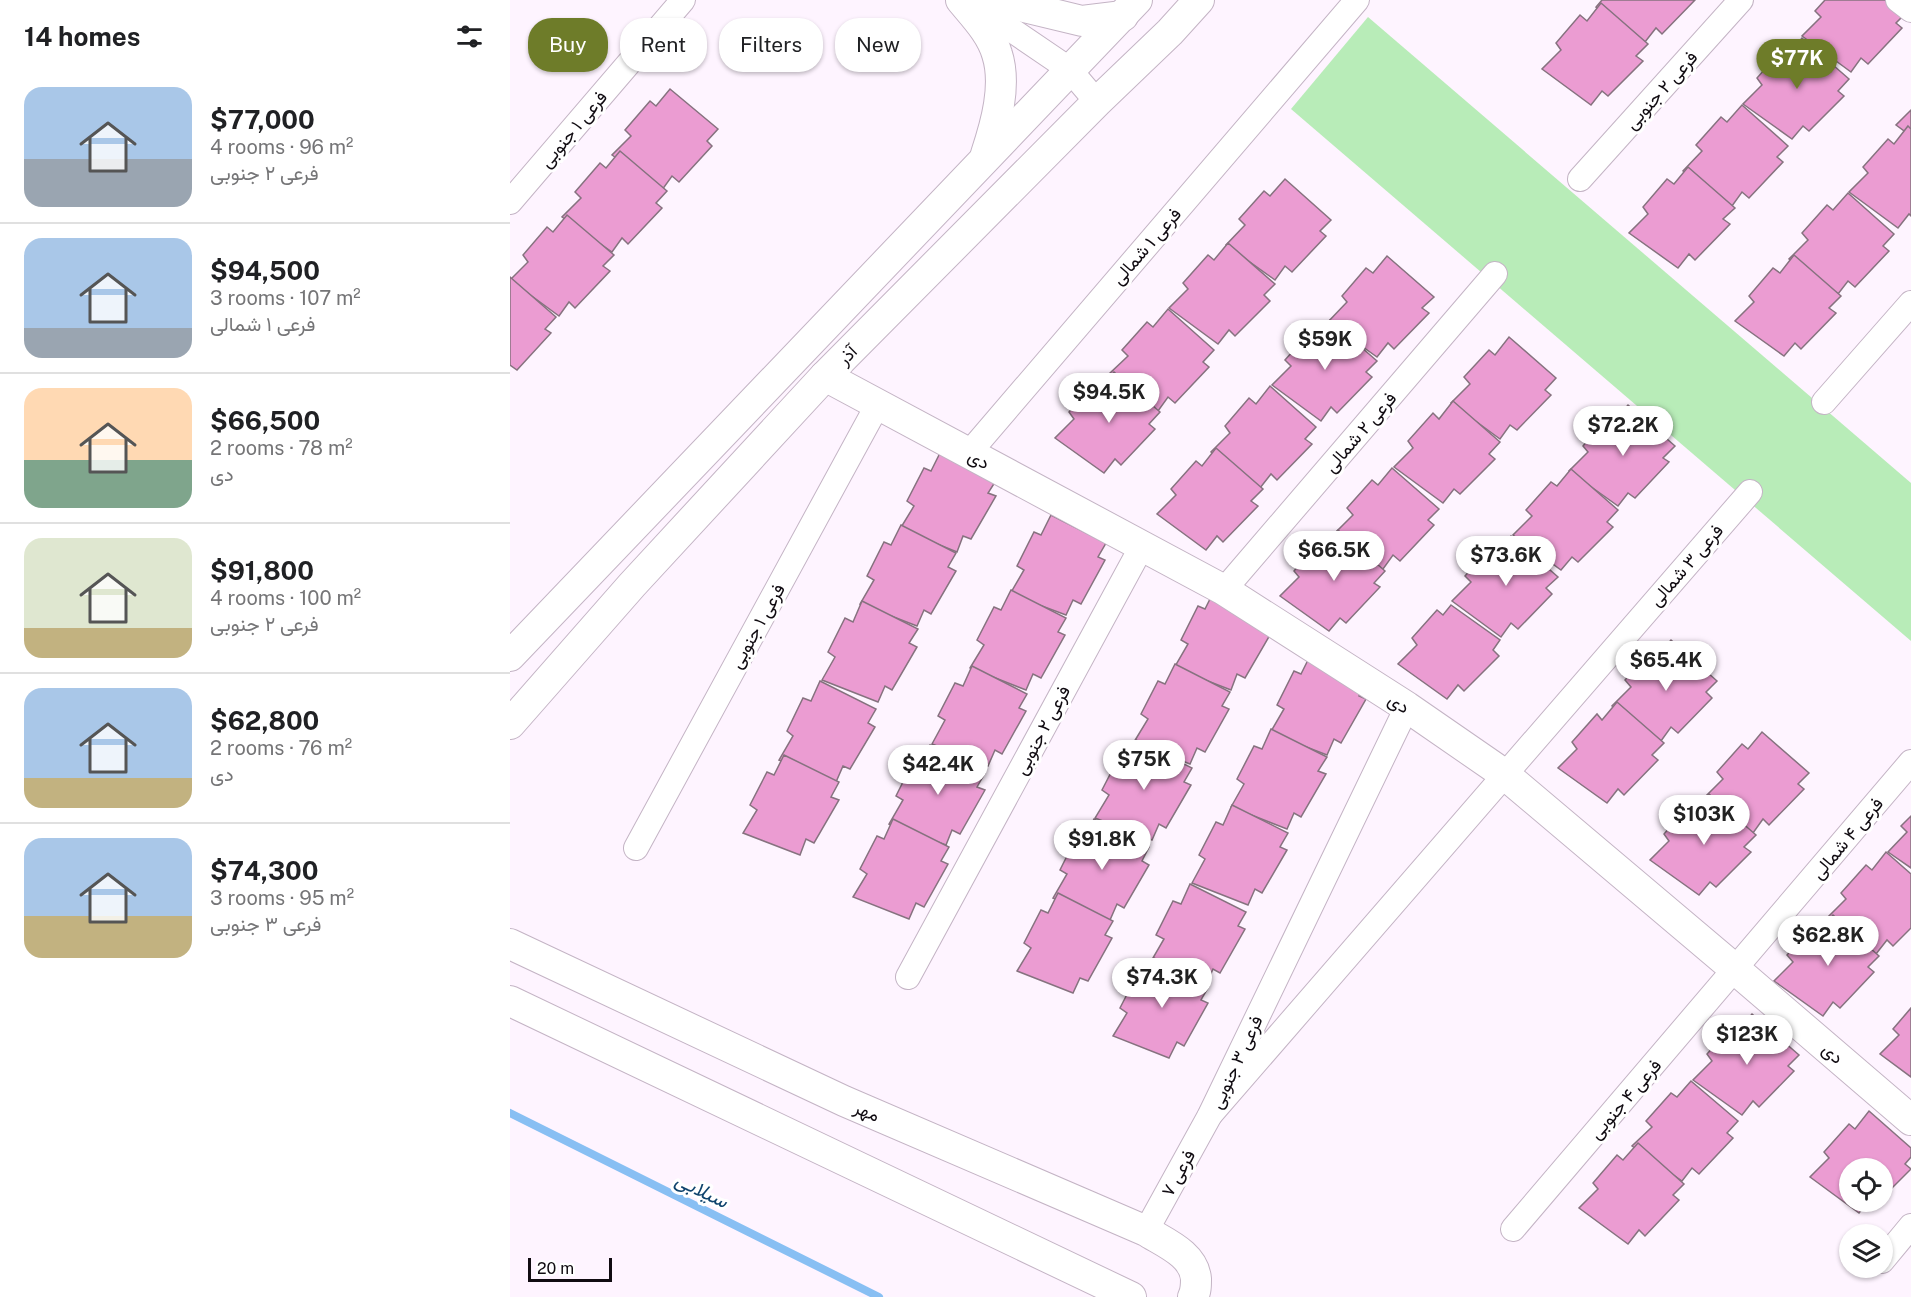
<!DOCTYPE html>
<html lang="en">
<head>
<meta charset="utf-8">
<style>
  :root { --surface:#fff; --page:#f6f6f6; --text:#202124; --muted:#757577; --line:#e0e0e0; --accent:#6e7c29 }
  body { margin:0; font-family:"Public Sans",Vazirmatn,sans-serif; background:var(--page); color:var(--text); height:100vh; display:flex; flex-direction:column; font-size:22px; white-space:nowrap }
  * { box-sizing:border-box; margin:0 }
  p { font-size:20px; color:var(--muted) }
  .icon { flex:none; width:33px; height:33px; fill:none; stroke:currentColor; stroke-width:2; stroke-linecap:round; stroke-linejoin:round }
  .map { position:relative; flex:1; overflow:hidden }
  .drawer { display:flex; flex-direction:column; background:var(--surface); width:510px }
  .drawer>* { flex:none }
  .top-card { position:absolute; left:18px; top:18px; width:570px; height:54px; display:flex; gap:12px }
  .buttons { position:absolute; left:1329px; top:1158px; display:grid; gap:12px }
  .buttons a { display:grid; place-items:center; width:54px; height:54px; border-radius:50%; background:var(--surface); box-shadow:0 2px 4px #0004; font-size:30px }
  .scale { position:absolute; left:18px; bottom:15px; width:84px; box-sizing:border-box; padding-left:6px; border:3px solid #100b11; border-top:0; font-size:16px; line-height:21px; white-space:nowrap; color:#100b11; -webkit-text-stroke:4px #fff; paint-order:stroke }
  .price { position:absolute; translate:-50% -51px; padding:0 14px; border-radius:21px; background:#fff; color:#222; font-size:20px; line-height:39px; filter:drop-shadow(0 2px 3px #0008) }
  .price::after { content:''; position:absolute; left:50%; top:36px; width:18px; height:14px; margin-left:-9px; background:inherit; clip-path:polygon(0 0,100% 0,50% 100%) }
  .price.selected { background:var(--accent); color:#fff }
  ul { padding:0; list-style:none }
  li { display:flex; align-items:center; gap:18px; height:150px; padding:0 24px }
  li+li { border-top:2px solid var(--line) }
  li span { display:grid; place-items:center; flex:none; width:168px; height:120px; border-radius:18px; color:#555 }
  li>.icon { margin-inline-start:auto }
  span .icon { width:72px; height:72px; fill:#fffc; stroke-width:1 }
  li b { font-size:26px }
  h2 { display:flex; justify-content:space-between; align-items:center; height:72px; padding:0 24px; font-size:26px }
  .pill { padding:0 21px; border-radius:24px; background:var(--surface); box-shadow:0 2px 4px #0004; font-size:21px; line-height:54px }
  .pill.selected { background:var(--accent); color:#fff }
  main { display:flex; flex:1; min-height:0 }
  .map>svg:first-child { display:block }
  .green { fill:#b8ecb8 }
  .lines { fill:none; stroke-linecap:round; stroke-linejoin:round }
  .stream { stroke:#88bff3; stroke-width:8 }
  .building { fill:#eb9cd2; stroke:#86727f; stroke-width:1.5 }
  .minor-casing { stroke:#c4b4c5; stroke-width:26 }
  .tertiary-casing { stroke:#c4b4c5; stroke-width:32 }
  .minor { stroke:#fff; stroke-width:24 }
  .tertiary { stroke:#fff; stroke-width:30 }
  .labels { text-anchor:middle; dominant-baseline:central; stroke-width:6; stroke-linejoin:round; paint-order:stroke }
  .street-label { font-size:18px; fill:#100b11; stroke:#fff }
  .water-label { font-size:20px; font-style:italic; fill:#0f436d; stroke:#fff }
</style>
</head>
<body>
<main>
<section class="drawer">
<h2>14 homes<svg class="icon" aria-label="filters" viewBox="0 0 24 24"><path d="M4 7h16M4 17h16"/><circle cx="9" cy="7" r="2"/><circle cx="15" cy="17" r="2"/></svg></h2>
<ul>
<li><span style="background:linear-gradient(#a9c7e8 60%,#9aa5b1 0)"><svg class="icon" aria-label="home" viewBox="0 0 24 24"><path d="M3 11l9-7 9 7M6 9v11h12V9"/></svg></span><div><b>$77,000</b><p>4 rooms · 96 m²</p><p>فرعی ۲ جنوبی</p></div></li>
<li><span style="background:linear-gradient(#a9c7e8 75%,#9aa5b1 0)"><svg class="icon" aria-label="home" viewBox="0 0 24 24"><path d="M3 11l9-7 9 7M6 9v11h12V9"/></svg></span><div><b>$94,500</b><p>3 rooms · 107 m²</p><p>فرعی ۱ شمالی</p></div></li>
<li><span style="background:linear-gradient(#ffd9b3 60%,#7fa58c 0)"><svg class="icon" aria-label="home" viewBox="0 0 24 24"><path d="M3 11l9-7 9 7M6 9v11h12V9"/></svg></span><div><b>$66,500</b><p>2 rooms · 78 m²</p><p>دی</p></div></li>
<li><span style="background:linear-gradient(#dfe7d0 75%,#c2b280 0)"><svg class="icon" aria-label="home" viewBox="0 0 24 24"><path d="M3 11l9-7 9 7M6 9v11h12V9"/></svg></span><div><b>$91,800</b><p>4 rooms · 100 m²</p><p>فرعی ۲ جنوبی</p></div></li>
<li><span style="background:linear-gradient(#a9c7e8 75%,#c2b280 0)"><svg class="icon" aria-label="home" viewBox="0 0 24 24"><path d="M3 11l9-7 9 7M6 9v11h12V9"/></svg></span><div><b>$62,800</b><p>2 rooms · 76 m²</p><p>دی</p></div></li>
<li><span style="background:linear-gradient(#a9c7e8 65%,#c2b280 0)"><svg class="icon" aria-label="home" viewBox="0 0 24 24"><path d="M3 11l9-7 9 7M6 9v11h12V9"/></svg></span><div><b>$74,300</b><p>3 rooms · 95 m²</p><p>فرعی ۳ جنوبی</p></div></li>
</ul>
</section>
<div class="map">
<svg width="1401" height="1297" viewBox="0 0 1401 1297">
  <rect width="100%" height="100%" fill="#fef4ff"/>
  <path class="green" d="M858 17 1401 483V641L781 109Z"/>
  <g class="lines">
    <path class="stream" d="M0 1113 369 1297"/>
  </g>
  <g class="building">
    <path d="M1092 0H1185L1152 34 1146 28 1135 42 1086 7Z"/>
    <path d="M1315 0H1383L1397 12 1386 23 1392 28 1358 64 1351 58 1341 72 1292 36 1311 17 1305 11Z"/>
    <path d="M1091 3 1138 44 1126 56 1133 61 1098 96 1092 91 1081 105 1032 69 1051 50 1046 43 1070 15 1077 21Z"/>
    <path d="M1292 38 1339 79 1328 91 1334 96 1299 131 1293 126 1282 139 1233 104 1252 85 1247 78 1272 50 1278 55Z"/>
    <path d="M160 89 208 129 197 141 202 146 169 182 162 176 152 190 102 155 121 136 115 130 140 101 146 106Z"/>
    <path d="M1232 105 1278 146 1267 157 1273 162 1239 198 1232 192 1222 206 1173 171 1192 151 1186 145 1211 117 1217 122Z"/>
    <path d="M1401 110V136L1386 125Z"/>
    <path d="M1398 126 1401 129V216L1399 214 1388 228 1339 192 1358 173 1353 167 1378 139 1384 144Z"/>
    <path d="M110 151 157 191 146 203 152 208 118 244 112 238 102 252 52 217 71 198 65 192 90 163 96 168Z"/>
    <path d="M1178 167 1225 208 1213 219 1220 224 1185 260 1179 254 1168 268 1119 233 1138 214 1133 207 1157 179 1164 184Z"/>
    <path d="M775 179 821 220 810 231 816 236 782 272 775 266 765 280 716 245 735 225 729 219 754 191 760 196Z"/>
    <path d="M1338 193 1384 234 1373 246 1379 251 1345 287 1338 281 1328 294 1279 259 1298 240 1292 233 1317 205 1323 210Z"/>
    <path d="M57 215 104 255 93 266 100 271 65 308 59 302 49 316 0 280 18 262 13 255 37 227 43 232Z"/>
    <path d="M718 243 765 284 754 295 760 301 725 336 719 330 708 344 659 308 678 289 673 283 698 255 704 260Z"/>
    <path d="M1284 255 1331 296 1319 308 1326 313 1291 349 1285 343 1274 356 1225 321 1244 302 1239 296 1263 268 1270 273Z"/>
    <path d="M877 256 924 297 912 308 919 313 884 349 878 343 867 357 818 322 837 302 832 296 856 268 863 273Z"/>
    <path d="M0 277 46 317 35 329 41 333 7 370 0 365Z"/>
    <path d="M658 309 704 350 693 362 699 367 665 403 658 397 648 411 598 375 618 356 612 350 637 322 643 327Z"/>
    <path d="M820 320 867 361 856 372 862 377 827 413 821 407 811 421 762 385 781 366 775 360 800 332 806 337Z"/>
    <path d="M999 337 1046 378 1035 390 1041 395 1007 430 1000 425 990 439 941 403 960 384 954 377 979 350 985 355Z"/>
    <path d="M604 372 650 412 639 424 645 429 611 465 605 459 594 473 545 438 564 419 559 412 583 384 589 389Z"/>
    <path d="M760 386 806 427 795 439 802 444 767 480 761 474 750 488 701 452 720 433 715 426 739 398 746 404Z"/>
    <path d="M943 401 990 442 979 454 985 459 950 494 944 489 933 503 884 467 903 448 898 441 923 413 929 419Z"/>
    <path d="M1118 405 1165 446 1153 458 1159 462 1125 498 1118 493 1108 506 1059 471 1078 452 1073 446 1097 417 1103 422Z"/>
    <path d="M706 448 753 489 741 501 748 506 713 542 707 536 696 550 647 514 666 495 661 489 686 461 692 466Z"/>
    <path d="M431 451 487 479 478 493 486 496 461 539 453 536 447 552 390 529 404 506 397 501 414 468 421 471Z"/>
    <path d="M882 468 929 509 918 520 924 525 890 561 883 555 873 569 824 534 843 515 837 508 862 480 868 485Z"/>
    <path d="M1061 469 1108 510 1097 522 1103 527 1068 562 1062 557 1051 570 1003 535 1022 516 1016 510 1041 482 1047 486Z"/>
    <path d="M541 515 596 543 588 557 595 560 571 604 563 600 556 615 500 594 514 570 507 566 524 532 531 535Z"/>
    <path d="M391 525 446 553 438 567 446 571 421 614 414 610 407 626 350 604 364 580 357 576 374 542 381 545Z"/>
    <path d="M828 530 875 571 864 583 870 587 836 623 830 618 819 631 770 596 789 577 784 571 808 542 814 547Z"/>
    <path d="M1001 536 1048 577 1036 588 1042 594 1008 629 1001 623 991 637 942 601 961 582 955 576 980 548 986 553Z"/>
    <path d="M705 589 760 635 735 678 727 674 721 690 664 668 678 644 671 640 688 606 695 609Z"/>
    <path d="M501 590 556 618 548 632 555 635 531 678 523 674 516 690 460 668 474 645 467 640 484 607 491 610Z"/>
    <path d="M352 601 408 629 399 643 407 647 382 690 375 686 368 702 312 680 325 657 318 652 335 618 343 622Z"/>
    <path d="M941 605 990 640 983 650 989 656 954 691 948 685 937 699 888 664 907 645 902 638 927 610 933 615Z"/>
    <path d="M1161 640 1207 681 1196 692 1202 698 1168 733 1161 727 1151 741 1102 706 1121 687 1115 680 1140 652 1146 657Z"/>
    <path d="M801 654 855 685 849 696 856 699 831 743 824 739 817 755 760 733 774 709 767 705 784 671 791 674Z"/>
    <path d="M665 664 720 692 712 706 719 709 695 752 687 748 680 764 624 742 638 719 631 714 648 681 655 684Z"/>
    <path d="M462 666 517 694 509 708 516 711 492 754 485 750 478 766 422 744 435 720 428 716 445 683 453 686Z"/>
    <path d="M310 681 366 709 358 723 365 727 340 769 333 766 326 782 269 760 283 736 277 731 293 698 301 701Z"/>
    <path d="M1107 702 1154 743 1142 755 1148 760 1114 795 1108 789 1097 803 1048 768 1067 749 1062 742 1087 714 1092 720Z"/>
    <path d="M761 729 817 757 808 771 816 774 791 817 784 813 777 829 721 807 734 784 727 779 744 746 752 749Z"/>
    <path d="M1252 732 1299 773 1288 784 1294 789 1259 825 1253 819 1243 833 1194 798 1213 779 1207 772 1232 744 1238 749Z"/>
    <path d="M626 740 682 768 674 782 681 785 656 828 649 824 642 840 585 818 599 795 592 790 609 757 617 760Z"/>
    <path d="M420 745 475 773 467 787 475 790 450 834 442 830 436 845 379 824 393 800 386 796 403 762 410 765Z"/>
    <path d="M274 755 329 782 321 797 329 800 304 843 296 839 290 855 233 833 247 810 240 805 257 772 264 775Z"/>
    <path d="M1199 794 1246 835 1234 847 1241 852 1206 887 1200 882 1189 895 1140 860 1159 841 1154 834 1178 806 1185 811Z"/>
    <path d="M722 805 778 833 770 847 777 850 752 893 745 889 738 905 682 883 695 859 689 855 706 822 713 825Z"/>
    <path d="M1401 816V868L1378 852 1397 832 1391 826Z"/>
    <path d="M383 819 439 847 431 861 438 864 414 907 406 903 399 919 343 897 357 874 350 869 367 836 374 839Z"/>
    <path d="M584 819 639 847 632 861 639 865 614 908 607 904 600 920 543 898 557 874 550 870 567 836 574 839Z"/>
    <path d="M1376 852 1401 874V928L1383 946 1377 940 1366 954 1317 918 1336 899 1331 893 1356 865 1362 870Z"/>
    <path d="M680 884 736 912 728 926 735 929 710 973 703 969 696 985 640 963 654 939 646 935 663 901 671 904Z"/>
    <path d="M548 893 603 921 595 935 602 938 578 981 570 978 563 993 507 971 521 948 514 943 531 910 538 913Z"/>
    <path d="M1323 915 1369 956 1358 967 1364 972 1330 1008 1323 1002 1313 1016 1264 981 1283 962 1277 955 1302 927 1308 932Z"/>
    <path d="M644 958 699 986 691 1000 698 1003 674 1046 667 1042 659 1058 603 1036 617 1013 610 1008 627 975 634 978Z"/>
    <path d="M1401 1008V1077L1370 1054 1389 1035 1383 1029Z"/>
    <path d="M1242 1014 1289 1055 1278 1066 1284 1071 1249 1107 1243 1101 1232 1115 1183 1080 1202 1061 1197 1054 1222 1026 1228 1031Z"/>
    <path d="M1181 1081 1228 1121 1217 1133 1223 1138 1189 1174 1182 1168 1172 1181 1122 1146 1142 1127 1136 1121 1161 1093 1167 1097Z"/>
    <path d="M1359 1111 1401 1148V1157L1395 1164 1401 1169 1372 1198V1168H1340V1202H1358L1349 1213 1300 1177 1319 1158 1314 1152 1339 1124 1345 1129Z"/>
    <path d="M1128 1143 1174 1184 1163 1195 1169 1200 1135 1236 1129 1230 1118 1244 1069 1208 1088 1189 1083 1183 1107 1155 1113 1160Z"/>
  </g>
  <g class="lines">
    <defs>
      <g id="minor">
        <path d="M1388 0 1401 10"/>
        <path d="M459 1 559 69 587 102"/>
        <path d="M1070 179 1231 0"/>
        <path d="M0 202 173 0"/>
        <path d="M1314 402 1401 303"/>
        <path d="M459 453 847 0"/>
        <path d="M714 590 985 274"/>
        <path d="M126 848 368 404"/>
        <path d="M398 977 632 546"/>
        <path d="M700 1115 1240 492"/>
        <path d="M1003 1229 1401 762"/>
        <path d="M636 1231 700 1115 897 707"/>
        <path d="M1372 1261 1401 1226"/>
      </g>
      <g id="tertiary">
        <path d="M451 0C464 16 481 33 487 54 497 85 486 124 476 154"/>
        <path d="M485 0 572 21 613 16"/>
        <path d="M315 376 714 590 897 707 994 774 1226 970 1401 1120"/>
        <path d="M0 656 627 0"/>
        <path d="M0 724 122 585 315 376 587 102 660 32 689 0"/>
        <path d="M0 944 334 1101 636 1231C655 1243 684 1254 686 1279 686 1286 686 1291 683 1297"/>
        <path d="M0 1001 621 1297"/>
      </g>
    </defs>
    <use href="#minor" class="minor-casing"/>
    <use href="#tertiary" class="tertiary-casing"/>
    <use href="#minor" class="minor"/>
    <use href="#tertiary" class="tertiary"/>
  </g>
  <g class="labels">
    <g class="street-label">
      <text transform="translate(1151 90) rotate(-48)">فرعی ۲ جنوبی</text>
      <text transform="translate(63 129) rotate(-50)">فرعی ۱ جنوبی</text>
      <text transform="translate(636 246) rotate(-49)">فرعی ۱ شمالی</text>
      <text transform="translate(337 355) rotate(-45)">آذر</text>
      <text transform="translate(850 432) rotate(-49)">فرعی ۲ شمالی</text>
      <text transform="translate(469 459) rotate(28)">دی</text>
      <text transform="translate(1176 565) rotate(-49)">فرعی ۳ شمالی</text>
      <text transform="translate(247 626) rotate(-61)">فرعی ۱ جنوبی</text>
      <text transform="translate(889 703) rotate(33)">دی</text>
      <text transform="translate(532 730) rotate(-62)">فرعی ۲ جنوبی</text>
      <text transform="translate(1337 838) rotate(-50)">فرعی ۴ شمالی</text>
      <text transform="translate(1323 1053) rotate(41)">دی</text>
      <text transform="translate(726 1062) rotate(-65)">فرعی ۳ جنوبی</text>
      <text transform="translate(1115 1099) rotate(-49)">فرعی ۴ جنوبی</text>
      <text transform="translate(357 1111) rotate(23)">مهر</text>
      <text transform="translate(668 1173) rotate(-61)">فرعی ۷</text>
    </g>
    <g class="water-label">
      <text transform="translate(192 1190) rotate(26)">سیلابی</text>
    </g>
  </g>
</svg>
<div class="buttons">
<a><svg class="icon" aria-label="locate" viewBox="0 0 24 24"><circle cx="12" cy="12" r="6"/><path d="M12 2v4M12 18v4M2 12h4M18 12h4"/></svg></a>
<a><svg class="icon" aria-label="layers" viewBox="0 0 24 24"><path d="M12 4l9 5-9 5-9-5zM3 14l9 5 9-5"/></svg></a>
</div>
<div class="scale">20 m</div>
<b class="price selected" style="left:1287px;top:90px">$77K</b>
<b class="price" style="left:815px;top:371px">$59K</b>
<b class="price" style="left:599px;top:424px">$94.5K</b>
<b class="price" style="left:1113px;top:457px">$72.2K</b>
<b class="price" style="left:824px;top:582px">$66.5K</b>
<b class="price" style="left:996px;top:587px">$73.6K</b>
<b class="price" style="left:1156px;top:692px">$65.4K</b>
<b class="price" style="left:634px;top:791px">$75K</b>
<b class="price" style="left:428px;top:796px">$42.4K</b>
<b class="price" style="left:1194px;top:846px">$103K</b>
<b class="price" style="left:592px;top:871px">$91.8K</b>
<b class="price" style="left:1318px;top:967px">$62.8K</b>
<b class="price" style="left:652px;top:1009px">$74.3K</b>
<b class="price" style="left:1237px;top:1066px">$123K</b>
<div class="top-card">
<a class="pill selected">Buy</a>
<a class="pill">Rent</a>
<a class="pill">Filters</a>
<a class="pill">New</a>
</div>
</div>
</main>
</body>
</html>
